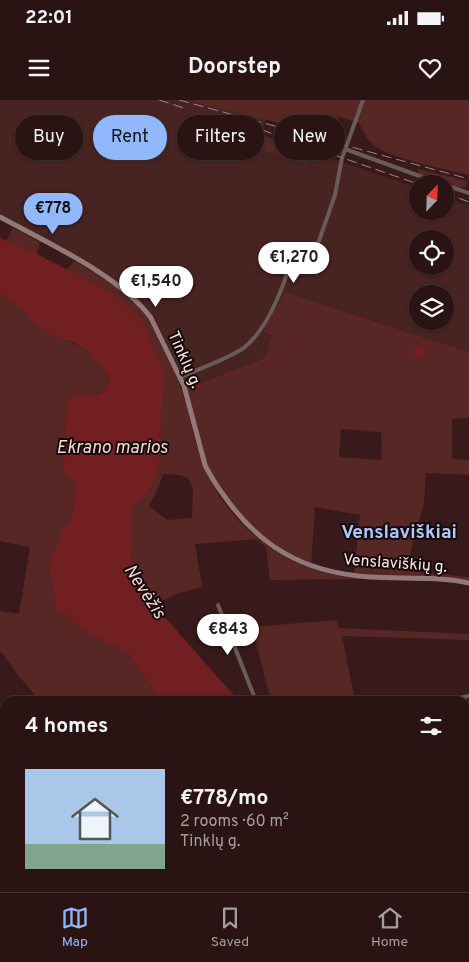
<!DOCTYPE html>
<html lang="en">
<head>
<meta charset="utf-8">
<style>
  :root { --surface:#291413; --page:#311d1c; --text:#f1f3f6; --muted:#a59ea0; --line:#453333; --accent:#91b8fd }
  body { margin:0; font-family:Overpass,sans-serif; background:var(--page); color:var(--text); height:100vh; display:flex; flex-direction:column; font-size:19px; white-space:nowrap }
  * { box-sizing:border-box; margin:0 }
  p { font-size:16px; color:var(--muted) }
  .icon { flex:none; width:28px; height:28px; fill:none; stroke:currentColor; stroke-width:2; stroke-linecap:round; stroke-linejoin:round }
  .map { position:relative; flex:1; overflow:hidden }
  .panel { position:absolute; left:0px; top:596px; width:470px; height:196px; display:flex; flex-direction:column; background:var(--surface); border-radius:15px 15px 0 0; box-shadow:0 1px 4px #0004,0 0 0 1px var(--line) }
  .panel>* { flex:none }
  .guide { position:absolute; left:15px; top:15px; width:440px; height:45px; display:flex; gap:10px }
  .needle { width:32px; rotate:23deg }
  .buttons { position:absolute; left:409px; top:75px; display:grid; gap:10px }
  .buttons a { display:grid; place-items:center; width:45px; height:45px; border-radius:50%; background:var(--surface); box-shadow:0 1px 4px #0004,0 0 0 1px var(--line); font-size:25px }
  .price { position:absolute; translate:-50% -42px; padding:0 11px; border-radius:18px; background:#fff; color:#222; font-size:16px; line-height:32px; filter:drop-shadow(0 1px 2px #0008) }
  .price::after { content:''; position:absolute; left:50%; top:30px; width:15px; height:11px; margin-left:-8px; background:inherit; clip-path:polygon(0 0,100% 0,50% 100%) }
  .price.on { background:var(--accent); color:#111 }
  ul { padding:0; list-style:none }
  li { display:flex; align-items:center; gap:15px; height:125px; padding:0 25px }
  li span { display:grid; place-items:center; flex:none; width:140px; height:100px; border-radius:0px; color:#555 }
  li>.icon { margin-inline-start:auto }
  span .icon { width:60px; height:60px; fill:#fffc; stroke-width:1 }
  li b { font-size:21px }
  h2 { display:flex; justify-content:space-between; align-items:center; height:60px; padding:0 25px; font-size:21px }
  .chip { padding:0 18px; border-radius:22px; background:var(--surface); box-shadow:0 1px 4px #0004,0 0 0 1px var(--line); font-size:18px; line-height:45px }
  .chip.on { background:var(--accent); color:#111 }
  .status { display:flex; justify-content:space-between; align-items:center; height:35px; padding:0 25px; background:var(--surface); direction:ltr }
  .status svg { height:14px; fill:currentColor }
  header { display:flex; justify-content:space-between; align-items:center; height:65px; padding:0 25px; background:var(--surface); font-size:22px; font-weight:700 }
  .tabs { display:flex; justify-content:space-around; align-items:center; height:70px; border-top:1px solid var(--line); background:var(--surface); font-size:14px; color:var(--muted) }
  .tabs a { display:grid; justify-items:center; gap:2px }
  .tabs .on { color:var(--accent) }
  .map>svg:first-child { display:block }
  .built { fill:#472322; fill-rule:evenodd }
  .green { fill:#562725; fill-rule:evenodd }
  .water { fill:#711f21 }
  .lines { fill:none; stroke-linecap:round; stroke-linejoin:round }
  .stream { stroke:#711f21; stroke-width:1 }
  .minor { stroke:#6a5b59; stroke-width:4 }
  .secondary { stroke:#927977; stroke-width:5 }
  .rail { stroke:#9f8685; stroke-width:1; stroke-dasharray:10 5; stroke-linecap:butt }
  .labels { text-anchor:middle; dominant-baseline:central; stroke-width:4; stroke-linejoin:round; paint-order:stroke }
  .street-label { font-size:16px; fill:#fbe6e4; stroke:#160909 }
  .water-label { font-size:18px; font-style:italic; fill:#f1d7d5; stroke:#160909 }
  .quarter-label { font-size:19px; font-weight:bold; fill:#abc9fd; stroke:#160909 }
</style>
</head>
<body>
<div class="status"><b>22:01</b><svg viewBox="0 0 49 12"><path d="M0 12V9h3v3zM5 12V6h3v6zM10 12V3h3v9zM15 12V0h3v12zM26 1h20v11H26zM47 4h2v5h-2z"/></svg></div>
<header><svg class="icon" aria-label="menu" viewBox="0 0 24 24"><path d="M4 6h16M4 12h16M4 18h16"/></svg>Doorstep<svg class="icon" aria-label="heart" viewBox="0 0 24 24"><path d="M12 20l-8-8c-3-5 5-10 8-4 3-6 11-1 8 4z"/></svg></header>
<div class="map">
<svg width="469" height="792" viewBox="0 0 469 792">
  <rect width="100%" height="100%" fill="#371a19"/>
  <path class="built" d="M0 0H189L211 7 266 19 261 35 307 63 313 52 417 88 418 111H445V97L469 106V252L285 192 264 233 272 236 265 258 187 288 179 269 155 220 142 203 119 184 0 114ZM418 139H445V166H418ZM418 194H445V221H418Z"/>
  <g class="green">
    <path d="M189 0H469V75C445 69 393 59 375 46 367 40 363 31 359 23L339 17C334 24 329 31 319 32L211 7Z"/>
    <path d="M261 35 313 52 307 64 259 49Z"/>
    <path d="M418 69 468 81 466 87C454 89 430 78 419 73Z"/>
    <path d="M13 128 40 142 37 155 6 141Z"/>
    <path d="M74 161C99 176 126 190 144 213 151 222 155 233 160 243 166 255 173 268 178 280 189 307 192 337 203 364 217 402 251 439 287 458 310 471 337 475 363 479L270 480 266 447 256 439 195 444 202 487 179 493 154 505 131 455V410L152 387 113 193 67 170ZM163 374 180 375 189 379 193 389 192 418 167 420 149 406 159 386Z"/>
    <path d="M285 192 469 252V318L452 319V359L469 360V375L426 373 424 403 407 465 410 471 469 477V483L354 475 360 415 315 407 311 466 301 462 250 427 210 375 187 288 265 258 272 236 263 232ZM341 329 381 332 382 360 339 357Z"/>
    <path d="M0 194 24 211 35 224 87 250 107 274 109 284C104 296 90 294 79 295L76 383 71 421 62 429 49 465 56 511 65 515 83 531 128 553 161 601H38C32 589 23 582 15 571 10 564 6 557 0 551V511L19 514 30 447 0 441Z"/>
    <path d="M336 520 339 528 469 534V540L342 536 355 601H271L252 527Z"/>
    <path d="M465 741 469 742V792H449L444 788H465Z"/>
    <path d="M238 788H289L288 790 276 792 275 789 271 790V792H241Z"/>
  </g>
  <g class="water">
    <path d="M0 138 27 149 113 193 142 221 164 269 159 363 152 387 131 410V455L154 505 239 601H161L128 553 83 531 65 515 56 511 49 465 62 429 71 421 76 383 64 372 67 299 79 295 99 294 107 288 109 279 107 274 87 250 73 242 51 235 35 224 24 211 0 194Z"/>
    <circle cx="419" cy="252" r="7"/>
    <path d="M194 788H238L241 792H202Z"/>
    <path d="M394 788H444L449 792H432L427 789H422L412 792H380Z"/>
  </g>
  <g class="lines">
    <g class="stream">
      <path d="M195 288 297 247 306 238 313 211 316 208 326 207 469 258"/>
      <path d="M163 295H172"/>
    </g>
    <g class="minor">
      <path d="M345 49 442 84"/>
      <path d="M445 85 469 93"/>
      <path d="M181 277C199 269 219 262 237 252 265 237 283 188 292 158L310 160 313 158 335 95 342 58 363 0"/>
      <path d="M218 505 256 601"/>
      <path d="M444 601 469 596"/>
      <path d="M465 703H469"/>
      <path d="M0 746 5 747"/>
      <path d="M264 788 265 792"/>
      <path d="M168 792 169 788"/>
    </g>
    <path class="secondary" d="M0 117C46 142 121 176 151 218L184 286 205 365C213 382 223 395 234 409 270 454 313 473 370 477 403 479 436 476 469 483"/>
    <g class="rail">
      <path d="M159 0 187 9"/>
      <path d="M179 0 469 79"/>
      <path d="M262 30 418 84"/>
      <path d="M445 93 469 102"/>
    </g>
  </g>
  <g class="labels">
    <g class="street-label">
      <text transform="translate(184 260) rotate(66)">Tinklų g.</text>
      <text transform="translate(395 464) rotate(4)">Venslaviškių g.</text>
    </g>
    <g class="water-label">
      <text x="112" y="348">Ekrano marios</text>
      <text transform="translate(144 492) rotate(57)">Nevėžis</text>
    </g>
    <g class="quarter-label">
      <text x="399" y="433">Venslaviškiai</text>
    </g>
  </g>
</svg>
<div class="buttons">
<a><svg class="needle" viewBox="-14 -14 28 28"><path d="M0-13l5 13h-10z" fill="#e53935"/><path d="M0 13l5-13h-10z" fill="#a59ea0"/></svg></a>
<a><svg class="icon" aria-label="locate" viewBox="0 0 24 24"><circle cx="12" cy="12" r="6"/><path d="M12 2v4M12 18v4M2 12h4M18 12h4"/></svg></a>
<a><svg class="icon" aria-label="layers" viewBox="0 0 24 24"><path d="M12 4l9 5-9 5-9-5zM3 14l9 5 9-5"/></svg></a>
</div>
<b class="price on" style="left:53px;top:135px">€778</b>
<b class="price" style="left:294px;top:184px">€1,270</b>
<b class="price" style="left:156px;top:208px">€1,540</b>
<b class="price" style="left:228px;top:556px">€843</b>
<div class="guide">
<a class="chip">Buy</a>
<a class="chip on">Rent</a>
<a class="chip">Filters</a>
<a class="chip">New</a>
</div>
<section class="panel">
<h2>4 homes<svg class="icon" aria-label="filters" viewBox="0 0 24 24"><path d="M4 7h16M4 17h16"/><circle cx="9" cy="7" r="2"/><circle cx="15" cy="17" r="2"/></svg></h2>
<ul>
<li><span style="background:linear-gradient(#a9c7e8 75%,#7fa58c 0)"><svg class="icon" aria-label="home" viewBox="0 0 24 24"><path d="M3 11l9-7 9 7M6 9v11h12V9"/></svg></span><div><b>€778/mo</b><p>2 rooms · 60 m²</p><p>Tinklų g.</p></div></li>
</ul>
</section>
</div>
<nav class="tabs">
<a class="on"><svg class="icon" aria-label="map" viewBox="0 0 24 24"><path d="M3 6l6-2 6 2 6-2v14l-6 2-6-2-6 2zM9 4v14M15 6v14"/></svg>Map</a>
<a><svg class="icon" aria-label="saved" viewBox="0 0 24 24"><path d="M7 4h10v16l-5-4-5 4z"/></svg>Saved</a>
<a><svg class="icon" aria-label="home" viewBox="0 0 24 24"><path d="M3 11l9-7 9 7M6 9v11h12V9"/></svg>Home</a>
</nav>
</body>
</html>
